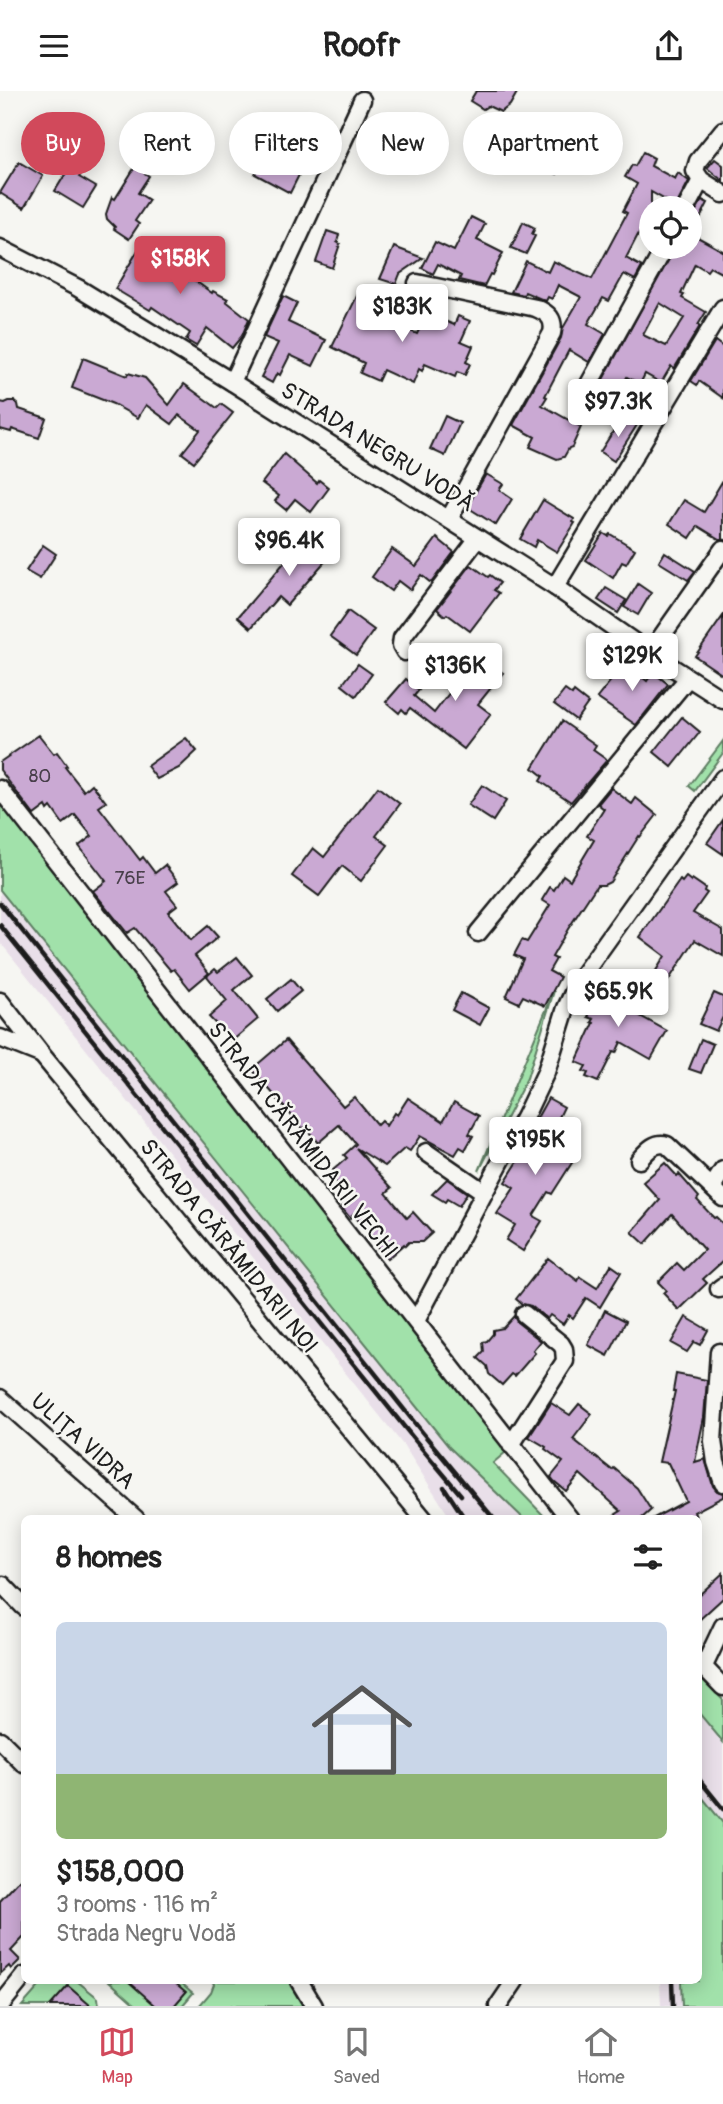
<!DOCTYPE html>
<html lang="en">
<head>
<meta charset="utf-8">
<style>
  :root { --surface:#fff; --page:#f2f2f2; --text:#222; --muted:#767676; --line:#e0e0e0; --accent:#d1495b }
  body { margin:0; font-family:Pangolin,sans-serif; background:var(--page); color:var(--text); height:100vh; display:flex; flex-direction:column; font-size:26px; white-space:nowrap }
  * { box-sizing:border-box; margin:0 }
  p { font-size:23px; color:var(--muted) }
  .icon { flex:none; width:38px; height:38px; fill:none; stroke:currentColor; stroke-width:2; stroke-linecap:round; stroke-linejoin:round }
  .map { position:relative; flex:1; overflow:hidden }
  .side { position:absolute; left:21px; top:1424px; width:681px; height:469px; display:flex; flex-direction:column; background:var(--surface); border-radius:10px; box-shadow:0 4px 18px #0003 }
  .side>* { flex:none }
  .guide { position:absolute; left:21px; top:21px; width:682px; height:63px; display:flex; gap:14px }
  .fabs { position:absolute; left:639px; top:105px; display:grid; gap:14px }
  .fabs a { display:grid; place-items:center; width:63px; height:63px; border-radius:50%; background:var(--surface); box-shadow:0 4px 18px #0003; font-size:35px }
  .price { position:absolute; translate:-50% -60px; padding:0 16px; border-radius:7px; background:#fff; color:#222; font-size:23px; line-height:46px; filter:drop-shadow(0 2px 4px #0008) }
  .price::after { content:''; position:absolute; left:50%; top:42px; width:21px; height:16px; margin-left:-10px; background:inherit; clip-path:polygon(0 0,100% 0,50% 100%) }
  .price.current { background:var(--accent); color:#fff }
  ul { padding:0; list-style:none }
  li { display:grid; align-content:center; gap:14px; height:371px; padding:0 35px }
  li span { display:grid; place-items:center; height:217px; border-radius:10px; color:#555 }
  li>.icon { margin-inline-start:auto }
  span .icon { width:126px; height:126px; fill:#fffc; stroke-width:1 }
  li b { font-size:30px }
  h2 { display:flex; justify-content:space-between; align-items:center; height:84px; padding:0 35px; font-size:30px }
  .chip { padding:0 24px; border-radius:32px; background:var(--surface); box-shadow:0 4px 18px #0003; font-size:24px; line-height:63px }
  .chip.current { background:var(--accent); color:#fff }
  header { display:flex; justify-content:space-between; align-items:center; height:91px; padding:0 35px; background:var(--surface); font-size:32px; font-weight:800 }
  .menu { display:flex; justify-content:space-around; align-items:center; height:98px; border-top:2px solid var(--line); background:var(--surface); font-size:19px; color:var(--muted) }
  .menu a { display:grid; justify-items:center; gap:4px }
  .menu .current { color:var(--accent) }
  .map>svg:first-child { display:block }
  .built { fill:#e9dfe9 }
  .green { fill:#a1e1aa; stroke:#5e7e63; stroke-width:2 }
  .building { fill:#caa9d3; stroke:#1c1c1c; stroke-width:2; fill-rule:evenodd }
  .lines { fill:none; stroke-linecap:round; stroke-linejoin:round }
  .minor-casing { stroke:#1c1c1c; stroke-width:21 }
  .minor { stroke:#f6f6f2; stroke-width:16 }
  .rail { stroke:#1c1c1c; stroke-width:4.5 }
  .labels { text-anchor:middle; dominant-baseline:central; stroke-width:5; stroke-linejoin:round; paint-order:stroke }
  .number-label { font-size:19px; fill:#483f4a }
  .street-label { font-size:23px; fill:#1c1c1c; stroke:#f6f6f2 }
</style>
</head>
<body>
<header><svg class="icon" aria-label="menu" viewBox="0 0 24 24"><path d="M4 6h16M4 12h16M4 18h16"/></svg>Roofr<svg class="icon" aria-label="share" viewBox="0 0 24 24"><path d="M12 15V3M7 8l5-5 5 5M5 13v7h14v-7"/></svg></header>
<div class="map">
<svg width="723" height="1915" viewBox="0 0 723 1915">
  <rect width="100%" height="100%" fill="#f6f6f2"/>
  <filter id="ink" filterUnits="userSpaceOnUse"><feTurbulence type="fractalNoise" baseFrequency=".0143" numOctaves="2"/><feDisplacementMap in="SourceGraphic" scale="14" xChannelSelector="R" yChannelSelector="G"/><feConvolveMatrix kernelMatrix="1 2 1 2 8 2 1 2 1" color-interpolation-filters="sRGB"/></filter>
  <g filter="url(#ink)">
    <g class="built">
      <path d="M0 799 449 1356 524 1428H451L404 1355 0 851Z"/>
      <path d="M698 1621 723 1651V1915H661L660 1890H698Z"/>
    </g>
    <g class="green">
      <path d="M723 650V662L695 700 689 695Z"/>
      <path d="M0 715 7 719 507 1360 493 1372 547 1428H524L449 1356 0 799Z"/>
      <path d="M554 900 527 987 479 1080Z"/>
      <path d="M698 1584 723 1609V1651L698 1621Z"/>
      <path d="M698 1701 723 1732V1915H682L681 1890H698Z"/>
      <path d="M44 1890H77L98 1907 99 1915H22Z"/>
      <path d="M109 1890H179L193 1902 182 1915H137Z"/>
      <path d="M212 1890H293L309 1915H199L211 1901 214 1893Z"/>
    </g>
    <g class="building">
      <path d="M476 0H518L510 14 501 21 488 15 483 18 470 10Z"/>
      <path d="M566 35 587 47 579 62 566 67 557 83 543 76Z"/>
      <path d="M284 43 310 56 301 73 304 74 290 102 255 83 257 79 255 78 270 48 279 52Z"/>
      <path d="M643 61 654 67 651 75 675 88 678 82 689 90 676 115 651 101V143L641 138 626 167 642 176 635 189 624 183 609 210 603 207 588 233 605 243 589 271 569 259 545 305 547 306 542 314 581 336 572 356 569 357 564 366 557 368 530 356 535 346 513 334 561 247 563 237 581 206 558 194 552 208 548 206 546 210 525 201 524 204 511 201 526 170 548 181 553 170 592 188 627 122 623 120 637 93 625 86 632 74 635 75Z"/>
      <path d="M715 68 723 74V90L707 77Z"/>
      <path d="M74 69 85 76 79 86 96 96 83 117 55 100Z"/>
      <path d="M19 71 43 85 24 117 0 102Z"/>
      <path d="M135 76 149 85 138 102 149 109 135 130 139 133 129 148 114 138 115 136 107 128 106 123 112 106 115 108Z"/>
      <path d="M702 109 708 112 692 143 723 160V183L710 176 707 180 695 173 681 203 684 204 682 207 706 221 698 234 700 235 674 278 671 275 661 292 645 283 640 293 627 286 607 322 589 311 593 307 675 156H690V127L695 122ZM660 212 684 227 666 255 643 244Z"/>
      <path d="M471 126 485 133 477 149 503 162 492 184 490 183 484 195 459 189 461 185 438 173 433 183 422 177 435 151 454 160Z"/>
      <path d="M523 131 535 137 532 143 535 145 526 163 511 157Z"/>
      <path d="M327 140 339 144 337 151 340 153 332 177 316 171Z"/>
      <path d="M144 149 169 164 171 161 184 169 179 178 212 202 213 200 228 208 226 210 249 228 242 245 232 257 207 237 196 255 186 249 190 242 152 216 150 219 115 198Z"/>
      <path d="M394 156 423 167 400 183 396 193 380 188Z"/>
      <path d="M360 199 377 208 370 222 417 243 427 222 454 234 458 225 470 230 461 250 473 255 466 271 470 273 465 284 457 281 455 286 425 273 422 280 419 278 413 293 383 279 378 290 360 282 364 272 332 256Z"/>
      <path d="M283 205 297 212 288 231 326 249 313 275 290 264 280 284 277 282 272 292 261 286 278 252 264 246Z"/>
      <path d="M715 250 723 256V307L699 290 697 294 691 290Z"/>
      <path d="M83 267 127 285 128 282 145 287 169 314 184 293 217 317 221 313 233 322 194 371 182 362 200 339 179 324 172 333 146 314 138 327 113 313 72 297Z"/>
      <path d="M9 310H14L18 313 19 318 46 327 39 347 12 338 11 341 0 338V311L5 312Z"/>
      <path d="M445 325 460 332 445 365 430 358Z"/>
      <path d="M623 325 637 334 614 370 600 361Z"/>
      <path d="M284 363 317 392 319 389 329 397 311 421 295 408 286 419 275 410 279 405 262 392Z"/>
      <path d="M486 383 503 393 499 399 512 408 496 434 467 416Z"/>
      <path d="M723 389V448H719L698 435 690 447 669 433 684 409 704 421Z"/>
      <path d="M543 409 574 428 573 431 575 432 557 461 537 449 534 456 520 448Z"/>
      <path d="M311 440 334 460 287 514 278 506 251 537 238 526Z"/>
      <path d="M603 442 608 445 610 443 635 458 626 473 622 471 613 487 586 469Z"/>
      <path d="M437 447 454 461 431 492 421 484 410 499 398 490 391 500 372 486 392 458 416 475Z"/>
      <path d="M43 454 56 463 40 488 26 480Z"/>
      <path d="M665 461 695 480 688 489 659 471Z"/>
      <path d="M471 474 488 486 490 484 500 492 494 499 499 502 470 540 447 523 445 525 437 518Z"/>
      <path d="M638 493 651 502 638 524 624 516Z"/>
      <path d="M606 497 626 509 618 522 598 509Z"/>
      <path d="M348 520 374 539 356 564 330 545Z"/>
      <path d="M723 525V584L695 565Z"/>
      <path d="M479 563 503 582 478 613 491 623 464 658 410 617 406 622 402 618 399 622 386 611 406 588 419 599 414 605 434 622Z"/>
      <path d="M625 572 647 590 653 581 668 593 636 634 597 607Z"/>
      <path d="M358 573 372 583 356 605 342 594Z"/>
      <path d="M565 599 572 604 574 601 588 612 576 629 554 613Z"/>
      <path d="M682 626 700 641 672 676 654 661Z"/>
      <path d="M562 630 596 654 593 659 607 669 571 711 540 690 543 685 533 677Z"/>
      <path d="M39 644 54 663 57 661 67 675 65 676 84 700 92 693 106 711 99 716 140 769 143 766 155 782 165 774 178 791 166 800 177 814 168 821 191 849 208 835 218 846 195 865 209 882 190 898 174 878 171 880 135 837 127 842 93 800 106 790 79 755 92 745 75 724 63 733 51 716 48 719 46 715 34 724 0 679V671Z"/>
      <path d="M186 647 197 660 179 677 157 688 147 675Z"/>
      <path d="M482 694 506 710 493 730 468 714Z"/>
      <path d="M378 696 400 713 376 745 388 754 361 790 342 775 319 805 292 785 313 757 324 766Z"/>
      <path d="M611 697 632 713 636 707 657 724 640 746 639 745 610 791 604 794H597L568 838 552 866 556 868 549 880 560 886 545 915 523 905 519 912 506 906 523 868 514 864 522 849 527 851 550 814 542 809 550 796 554 799 563 784 570 789 594 749 587 745 604 718 598 713Z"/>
      <path d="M723 729V763L707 752Z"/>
      <path d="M686 786 691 790 692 788 705 797 704 800 707 802 693 822 723 839V865L695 849 659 904 646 896 665 865 640 846 680 789 682 791Z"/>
      <path d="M237 866 252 884 234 899 258 928 232 950 209 926 227 910 207 885 215 878 218 881Z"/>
      <path d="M611 882 645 904 633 921 667 940 651 968 621 951 616 962 613 961 598 991 586 986 588 982 583 980 586 975 576 971 594 932 592 931 594 928 588 926 593 914 603 918 615 899 605 892Z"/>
      <path d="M291 888 301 900 277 920 267 908Z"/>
      <path d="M461 902 489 917 480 934 452 919Z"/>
      <path d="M714 902 723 906V926L716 940 699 933Z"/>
      <path d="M701 948 713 953 701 982 689 978Z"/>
      <path d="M286 949 343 1015 354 1006 377 1034 381 1030 386 1035 394 1022 397 1024 408 1007 443 1030 454 1011 479 1025 469 1043 473 1045 465 1059 460 1056 455 1064 420 1045 410 1060 405 1057 385 1075 356 1057 392 1097 386 1102 407 1127 413 1121 432 1142 422 1151H409L405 1155 404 1153 387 1168 376 1155 378 1153 353 1123 350 1127 341 1116 351 1108 331 1086 336 1082 333 1079 347 1067 344 1064 356 1053 339 1034 318 1052 305 1036 303 1038 252 978Z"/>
      <path d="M548 1007 564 1016 548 1049 575 1067 552 1103 548 1101 533 1125 542 1130 523 1160 506 1149 515 1134 497 1123 514 1097 505 1091 524 1061 522 1060 540 1029 537 1027Z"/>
      <path d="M665 1072 677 1085 679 1083 699 1106 697 1109 714 1127 716 1126 723 1133V1170L703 1188 707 1192 679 1219 663 1202 666 1199 658 1191 677 1172 684 1179 704 1159 672 1123 645 1153 632 1141 660 1109 643 1091Z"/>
      <path d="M447 1088 467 1102 459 1115 447 1108 445 1111 432 1103Z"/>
      <path d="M548 1167 578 1190 580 1186 597 1197 611 1174 621 1181 600 1216 586 1207 573 1227 569 1224 563 1233 550 1224 547 1228 531 1215 522 1213 516 1208Z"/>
      <path d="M605 1219 626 1230 608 1265 588 1254Z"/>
      <path d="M514 1225 517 1231 541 1250 533 1260 535 1262 515 1285 512 1283 502 1294 489 1283 487 1275 478 1267 484 1261 483 1251 487 1250 493 1243V1239L503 1237Z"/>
      <path d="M686 1226 708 1239 700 1254 694 1251 687 1261 671 1252Z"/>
      <path d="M676 1283 707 1289 704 1326 695 1371 705 1368 713 1395 717 1400 723 1402V1406L694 1421 697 1428H652L686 1410 668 1372 659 1371 675 1300H673Z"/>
      <path d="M551 1312 570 1324 579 1313 592 1323 573 1348 612 1379 614 1377 637 1397 651 1419 641 1428H608L621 1420 580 1383 566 1400 554 1390 551 1386 563 1371 545 1358 546 1356 529 1346Z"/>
      <path d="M723 1482V1507L698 1530V1505Z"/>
      <path d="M24 1784V1846L11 1860 20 1869 11 1878 9 1875 0 1883V1810Z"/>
      <path d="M128 1890H173L186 1901 174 1915H156Z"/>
      <path d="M68 1895 91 1915H50Z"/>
    </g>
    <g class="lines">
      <defs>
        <g id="minor">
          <path d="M723 39 698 70 695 80 701 89 723 103"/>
          <path d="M686 117 701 89"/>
          <path d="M0 157 78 197 232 291 555 496 650 562 723 609"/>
          <path d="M417 192 536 217C548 222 555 228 552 242L449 428"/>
          <path d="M232 291 362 9"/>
          <path d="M584 302 665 156"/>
          <path d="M555 496 723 217"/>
          <path d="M405 561 401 554 402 547 478 447"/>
          <path d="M650 562 723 458"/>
          <path d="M0 698 570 1428"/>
          <path d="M478 842 688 587"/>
          <path d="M0 910 42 964 424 1428"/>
          <path d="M0 947 40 963"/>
          <path d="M426 1061 484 1101"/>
          <path d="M639 1069C647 1060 655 1050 667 1054L723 1107"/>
          <path d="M712 1096 723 1079"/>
          <path d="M719 1198 723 1195"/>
          <path d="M416 1230 525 1025 546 981 566 917 579 889 723 687"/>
          <path d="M719 1261 713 1350 716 1371 723 1392"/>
          <path d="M0 1307 136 1428"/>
          <path d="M511 1354 565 1270 564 1258 561 1253 524 1223"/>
          <path d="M3 1494 24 1516"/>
          <path d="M698 1570 723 1596"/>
          <path d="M704 1575 723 1535"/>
          <path d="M0 1649 24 1673"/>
          <path d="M299 1890 314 1915"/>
          <path d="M0 1915 24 1885"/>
          <path d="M498 1915 515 1890"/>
        </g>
      </defs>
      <use href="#minor" class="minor-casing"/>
      <use href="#minor" class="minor"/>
      <g class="rail">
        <path d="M0 812 422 1341 494 1428"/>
        <path d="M0 834 414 1348 461 1404"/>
        <path d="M444 1396 465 1428"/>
        <path d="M698 1687 723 1718"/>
        <path d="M672 1890 673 1915"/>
      </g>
    </g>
  </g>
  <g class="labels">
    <g class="number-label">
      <text x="40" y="685">80</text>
      <text x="130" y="787">76E</text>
    </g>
    <g class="street-label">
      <text transform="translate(378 356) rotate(32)">STRADA NEGRU VODĂ</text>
      <text transform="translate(303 1049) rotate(52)">STRADA CĂRĂMIDARII VECHI</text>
      <text transform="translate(229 1155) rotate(51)">STRADA CĂRĂMIDARII NOI</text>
      <text transform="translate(83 1350) rotate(42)">ULIȚA VIDRA</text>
    </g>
  </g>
</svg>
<div class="fabs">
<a><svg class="icon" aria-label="locate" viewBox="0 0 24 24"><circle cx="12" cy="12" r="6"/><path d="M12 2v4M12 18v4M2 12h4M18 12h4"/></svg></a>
</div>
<b class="price current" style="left:180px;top:205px">$158K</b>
<b class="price" style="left:402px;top:253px">$183K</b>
<b class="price" style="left:618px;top:348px">$97.3K</b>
<b class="price" style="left:289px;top:487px">$96.4K</b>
<b class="price" style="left:632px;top:602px">$129K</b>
<b class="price" style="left:455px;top:612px">$136K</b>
<b class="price" style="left:618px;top:938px">$65.9K</b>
<b class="price" style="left:535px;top:1086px">$195K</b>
<div class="guide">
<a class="chip current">Buy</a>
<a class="chip">Rent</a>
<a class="chip">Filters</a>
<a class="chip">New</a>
<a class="chip">Apartment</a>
</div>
<section class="side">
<h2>8 homes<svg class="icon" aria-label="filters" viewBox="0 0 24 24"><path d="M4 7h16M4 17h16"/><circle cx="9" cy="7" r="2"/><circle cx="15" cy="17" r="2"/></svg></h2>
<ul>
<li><span style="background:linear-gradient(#c9d6e8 70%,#8fb573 0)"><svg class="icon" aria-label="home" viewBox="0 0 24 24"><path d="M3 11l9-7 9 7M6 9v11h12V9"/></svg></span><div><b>$158,000</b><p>3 rooms · 116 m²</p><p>Strada Negru Vodă</p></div></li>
</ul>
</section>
</div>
<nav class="menu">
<a class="current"><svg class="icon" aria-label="map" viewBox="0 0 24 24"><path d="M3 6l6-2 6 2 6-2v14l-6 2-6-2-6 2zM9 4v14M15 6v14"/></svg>Map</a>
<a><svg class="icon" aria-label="saved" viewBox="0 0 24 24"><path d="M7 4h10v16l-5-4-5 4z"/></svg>Saved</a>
<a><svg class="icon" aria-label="home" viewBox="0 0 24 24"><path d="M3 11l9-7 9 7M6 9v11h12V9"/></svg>Home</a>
</nav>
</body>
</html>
